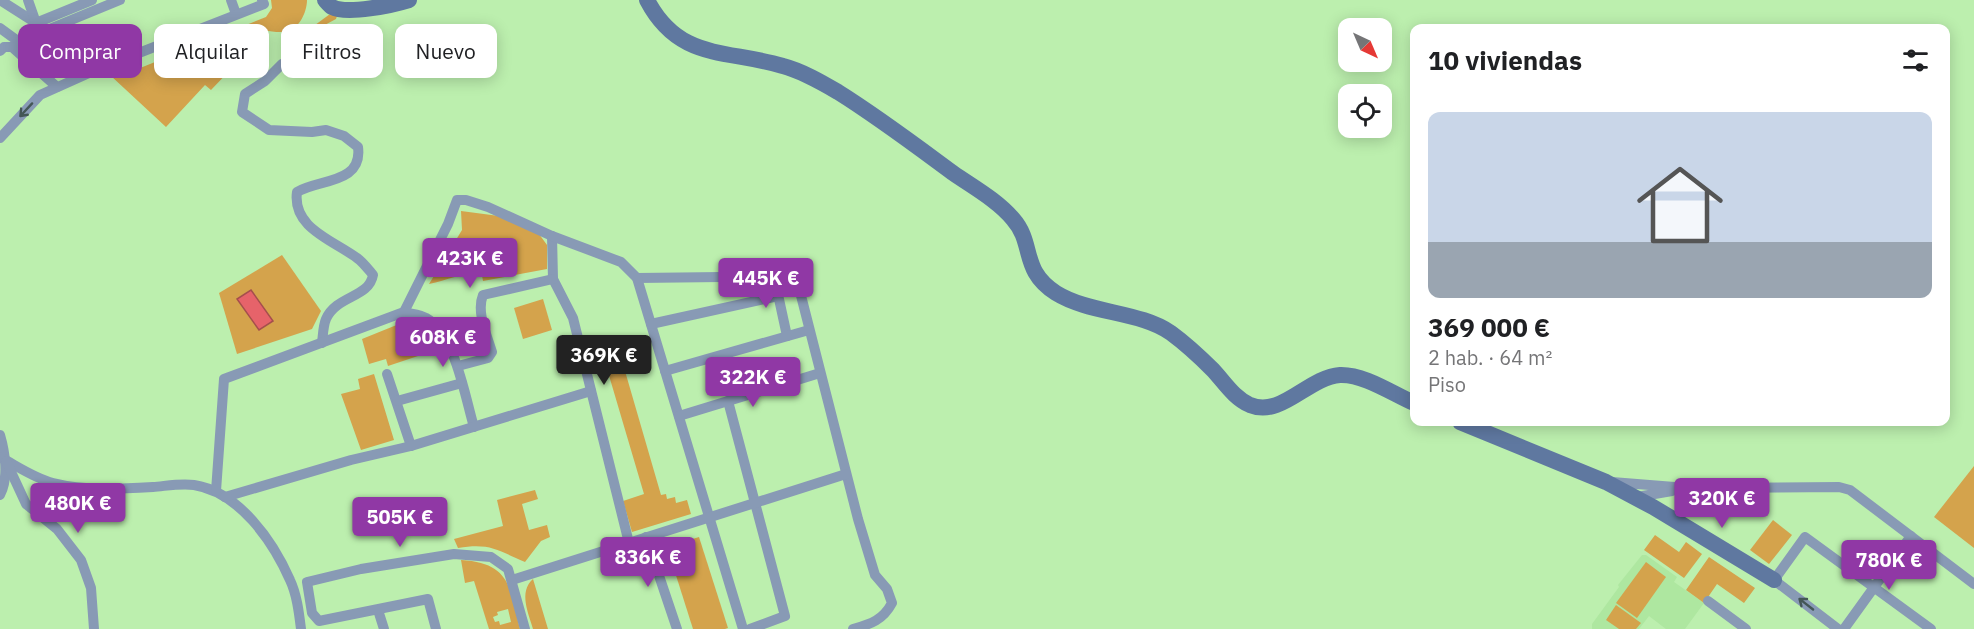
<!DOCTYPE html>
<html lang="es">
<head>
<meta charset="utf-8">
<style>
  :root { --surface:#fff; --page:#f6f6f6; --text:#202124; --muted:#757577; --accent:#9038a5 }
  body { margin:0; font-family:"IBM Plex Sans",sans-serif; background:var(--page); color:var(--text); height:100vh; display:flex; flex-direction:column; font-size:22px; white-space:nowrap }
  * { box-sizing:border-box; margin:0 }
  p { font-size:20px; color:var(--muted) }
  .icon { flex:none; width:33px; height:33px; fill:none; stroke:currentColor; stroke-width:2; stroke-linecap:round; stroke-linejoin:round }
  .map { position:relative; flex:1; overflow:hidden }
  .panel { position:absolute; left:1410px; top:24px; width:540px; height:402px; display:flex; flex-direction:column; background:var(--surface); border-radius:12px; box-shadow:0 3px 15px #0003 }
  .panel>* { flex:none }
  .top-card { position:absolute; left:18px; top:24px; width:570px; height:54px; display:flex; gap:12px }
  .needle { width:39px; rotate:136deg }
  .controls { position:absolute; left:1338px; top:18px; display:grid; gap:12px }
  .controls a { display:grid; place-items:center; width:54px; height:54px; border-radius:12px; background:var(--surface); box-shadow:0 3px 15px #0003; font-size:30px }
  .price { position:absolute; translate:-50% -51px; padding:0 14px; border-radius:6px; background:var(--accent); color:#fff; font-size:20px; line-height:39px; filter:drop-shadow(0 2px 3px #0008) }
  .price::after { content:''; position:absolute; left:50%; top:36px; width:18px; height:14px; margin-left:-9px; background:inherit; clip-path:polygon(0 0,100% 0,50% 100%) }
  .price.current { background:#222; color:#fff }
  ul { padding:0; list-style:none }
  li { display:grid; align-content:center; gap:12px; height:318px; padding:0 18px }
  li span { display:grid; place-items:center; height:186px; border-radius:12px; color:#555 }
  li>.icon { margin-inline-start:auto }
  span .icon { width:108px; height:108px; fill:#fffc; stroke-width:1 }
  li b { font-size:26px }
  h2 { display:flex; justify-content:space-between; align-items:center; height:72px; padding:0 18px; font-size:26px }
  .chip { padding:0 21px; border-radius:12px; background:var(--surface); box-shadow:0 3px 15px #0003; font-size:21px; line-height:54px }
  .chip.current { background:var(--accent); color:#fff }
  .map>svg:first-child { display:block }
  .built { fill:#aee7a0 }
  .green { fill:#d4a34c; fill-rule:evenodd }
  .water { fill:#e6636a; stroke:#a54f4d; stroke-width:1.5 }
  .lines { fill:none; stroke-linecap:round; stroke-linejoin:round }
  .street { stroke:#889ab5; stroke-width:10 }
  .secondary { stroke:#5f78a0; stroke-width:16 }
  .oneway { stroke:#445756 }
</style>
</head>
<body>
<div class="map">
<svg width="1974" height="629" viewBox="0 0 1974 629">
  <rect width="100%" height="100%" fill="#bcefae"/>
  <path class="built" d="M1642 555H1646L1677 577 1674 582 1704 603 1685 629H1666L1649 616 1639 629H1592V624L1619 587 1618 585Z"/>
  <g class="green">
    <path d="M271 0H307C307 13 298 32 282 32 268 33 265 27 249 34L257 42 211 90 205 85 166 127 111 76 113 74 118 77 266 17 272 8Z"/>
    <path d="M330 14 337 16 336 19 306 35 311 28Z"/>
    <path d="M76 35C89 37 96 46 97 59L66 37H75Z"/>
    <path d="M461 211 499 216 539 234 547 245V269L483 281 481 270C462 274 447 280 429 284L462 230Z"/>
    <path d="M282 255 321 311 312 329 237 354 219 293Z"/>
    <path d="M543 299 552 330 523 339 514 308Z"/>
    <path d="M404 322C425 322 431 331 436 350L388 366 386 359 369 364 362 339Z"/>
    <path d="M615 340 622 364 617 366 619 372 625 371 661 495 666 494 667 499 675 497 676 503 687 500 691 514 632 532 623 501 644 494 600 345Z"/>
    <path d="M374 374 394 440 361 450 341 394 360 389 358 379Z"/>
    <path d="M1974 466V548L1934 517Z"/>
    <path d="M535 490 538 499 522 504 529 530 547 525 550 537 541 541 525 562C497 550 490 543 458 548L454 539 503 526 497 500Z"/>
    <path d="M1773 520 1792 535 1769 564 1750 550Z"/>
    <path d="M1655 535 1679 552 1686 542 1702 554 1684 578 1644 550Z"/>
    <path d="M699 537 728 628 725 629H693L667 547Z"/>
    <path d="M1709 557 1755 588 1744 603 1717 584 1704 603 1686 590Z"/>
    <path d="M461 560C511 563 510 588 520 629H489L474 581 465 583ZM508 609 511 622 500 625 499 621 495 622 493 617 498 615 497 612Z"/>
    <path d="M1646 562 1666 577 1637 618 1616 603Z"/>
    <path d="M533 579 548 629H533C529 614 518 592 533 579Z"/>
    <path d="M1616 605 1641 623 1636 629H1619L1606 620Z"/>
  </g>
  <path class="water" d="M251 290 273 321 259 330 237 299Z"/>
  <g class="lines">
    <g class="street">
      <path d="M0 0 47 30 98 69"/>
      <path d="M28 0 36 23 92 0"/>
      <path d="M231 0 236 14"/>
      <path d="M0 28 59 71 65 72 71 67 78 54"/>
      <path d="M47 30 120 0"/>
      <path d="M0 51 4 47H12L57 87"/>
      <path d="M282 64 265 81 245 94 242 112 269 130 312 132 326 130 344 136 358 147C363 184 318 179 297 192 292 228 333 240 357 258 363 262 368 269 373 275 369 298 337 295 326 319 323 326 323 336 322 343"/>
      <path d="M0 138 40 95 98 69 264 4 262 0"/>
      <path d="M552 236 553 279 573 318 629 543"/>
      <path d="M774 276 787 336"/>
      <path d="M637 278 796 276 858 519 875 575 887 589 892 603C883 620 871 624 853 629"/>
      <path d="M404 312 448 224 457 200H466L488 207 552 236 621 262 637 278 743 629"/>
      <path d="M651 324 778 296"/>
      <path d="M458 366 488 358 492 352C487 335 476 312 483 295L553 279"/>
      <path d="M665 371 809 330"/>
      <path d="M387 374 411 446"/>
      <path d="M397 401 462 383"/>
      <path d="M728 401 785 616 750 629"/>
      <path d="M679 416 820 373"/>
      <path d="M0 435C5 452 9 478 0 495"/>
      <path d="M0 457C17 466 34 478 53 483 85 491 120 489 153 487 166 486 181 483 194 485 239 492 273 541 290 580 297 595 299 613 301 629"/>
      <path d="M6 461 26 504 57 529 81 560 91 588 94 629"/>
      <path d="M1612 482 1687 488 1839 487 1850 490 1974 584"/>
      <path d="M216 491 224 379 404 312C411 314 420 314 426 318 455 334 465 397 474 427"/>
      <path d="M225 497 351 460 411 446 591 391"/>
      <path d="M1637 497 1672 491"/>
      <path d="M646 537 677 629"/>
      <path d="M512 580 846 474"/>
      <path d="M1708 601 1746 629"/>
      <path d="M378 610 384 629"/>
      <path d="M436 629 428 599 319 621 312 613 307 582 361 569 454 554 491 557 508 569 525 629"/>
      <path d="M1838 629 1774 580 1805 537 1931 629"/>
      <path d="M1844 629 1911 536"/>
    </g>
    <g class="secondary">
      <path d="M325 0C326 1 330 6 332 7 347 15 393 5 409 0"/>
      <path d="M647 0C679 61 726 49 783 66 802 71 821 82 838 92 878 117 915 145 953 173 973 187 997 200 1013 219 1035 244 1020 270 1056 293 1090 314 1140 311 1171 333 1186 344 1200 357 1213 370 1225 383 1234 398 1250 405 1282 418 1308 377 1340 375 1364 374 1393 394 1414 403"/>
      <path d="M1460 422 1606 482 1653 507 1774 580"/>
    </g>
  </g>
  <defs><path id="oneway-shaft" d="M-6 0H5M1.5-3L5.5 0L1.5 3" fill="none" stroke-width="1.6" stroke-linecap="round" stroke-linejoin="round" transform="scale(1.5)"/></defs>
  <g class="oneway">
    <use href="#oneway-shaft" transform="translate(26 110) rotate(133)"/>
    <use href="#oneway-shaft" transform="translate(1806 604) rotate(-142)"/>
  </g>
</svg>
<div class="controls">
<a><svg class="needle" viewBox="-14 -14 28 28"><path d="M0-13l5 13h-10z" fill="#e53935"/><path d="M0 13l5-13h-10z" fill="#757577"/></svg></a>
<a><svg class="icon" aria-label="locate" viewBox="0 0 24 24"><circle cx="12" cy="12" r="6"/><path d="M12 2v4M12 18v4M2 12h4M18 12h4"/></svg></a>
</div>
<b class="price" style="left:470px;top:289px">423K €</b>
<b class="price" style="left:766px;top:309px">445K €</b>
<b class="price" style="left:443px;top:368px">608K €</b>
<b class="price current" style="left:604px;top:386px">369K €</b>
<b class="price" style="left:753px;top:408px">322K €</b>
<b class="price" style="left:1722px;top:529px">320K €</b>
<b class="price" style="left:78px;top:534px">480K €</b>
<b class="price" style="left:400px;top:548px">505K €</b>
<b class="price" style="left:648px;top:588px">836K €</b>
<b class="price" style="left:1889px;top:591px">780K €</b>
<div class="top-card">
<a class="chip current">Comprar</a>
<a class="chip">Alquilar</a>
<a class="chip">Filtros</a>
<a class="chip">Nuevo</a>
</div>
<section class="panel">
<h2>10 viviendas<svg class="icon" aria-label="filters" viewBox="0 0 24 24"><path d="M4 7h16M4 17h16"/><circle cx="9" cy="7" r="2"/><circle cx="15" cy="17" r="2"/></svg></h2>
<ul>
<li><span style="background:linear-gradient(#c9d6e8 70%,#9aa5b1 0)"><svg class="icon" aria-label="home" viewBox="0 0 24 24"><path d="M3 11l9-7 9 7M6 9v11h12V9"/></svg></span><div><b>369 000 €</b><p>2 hab. · 64 m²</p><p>Piso</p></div></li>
</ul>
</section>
</div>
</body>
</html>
